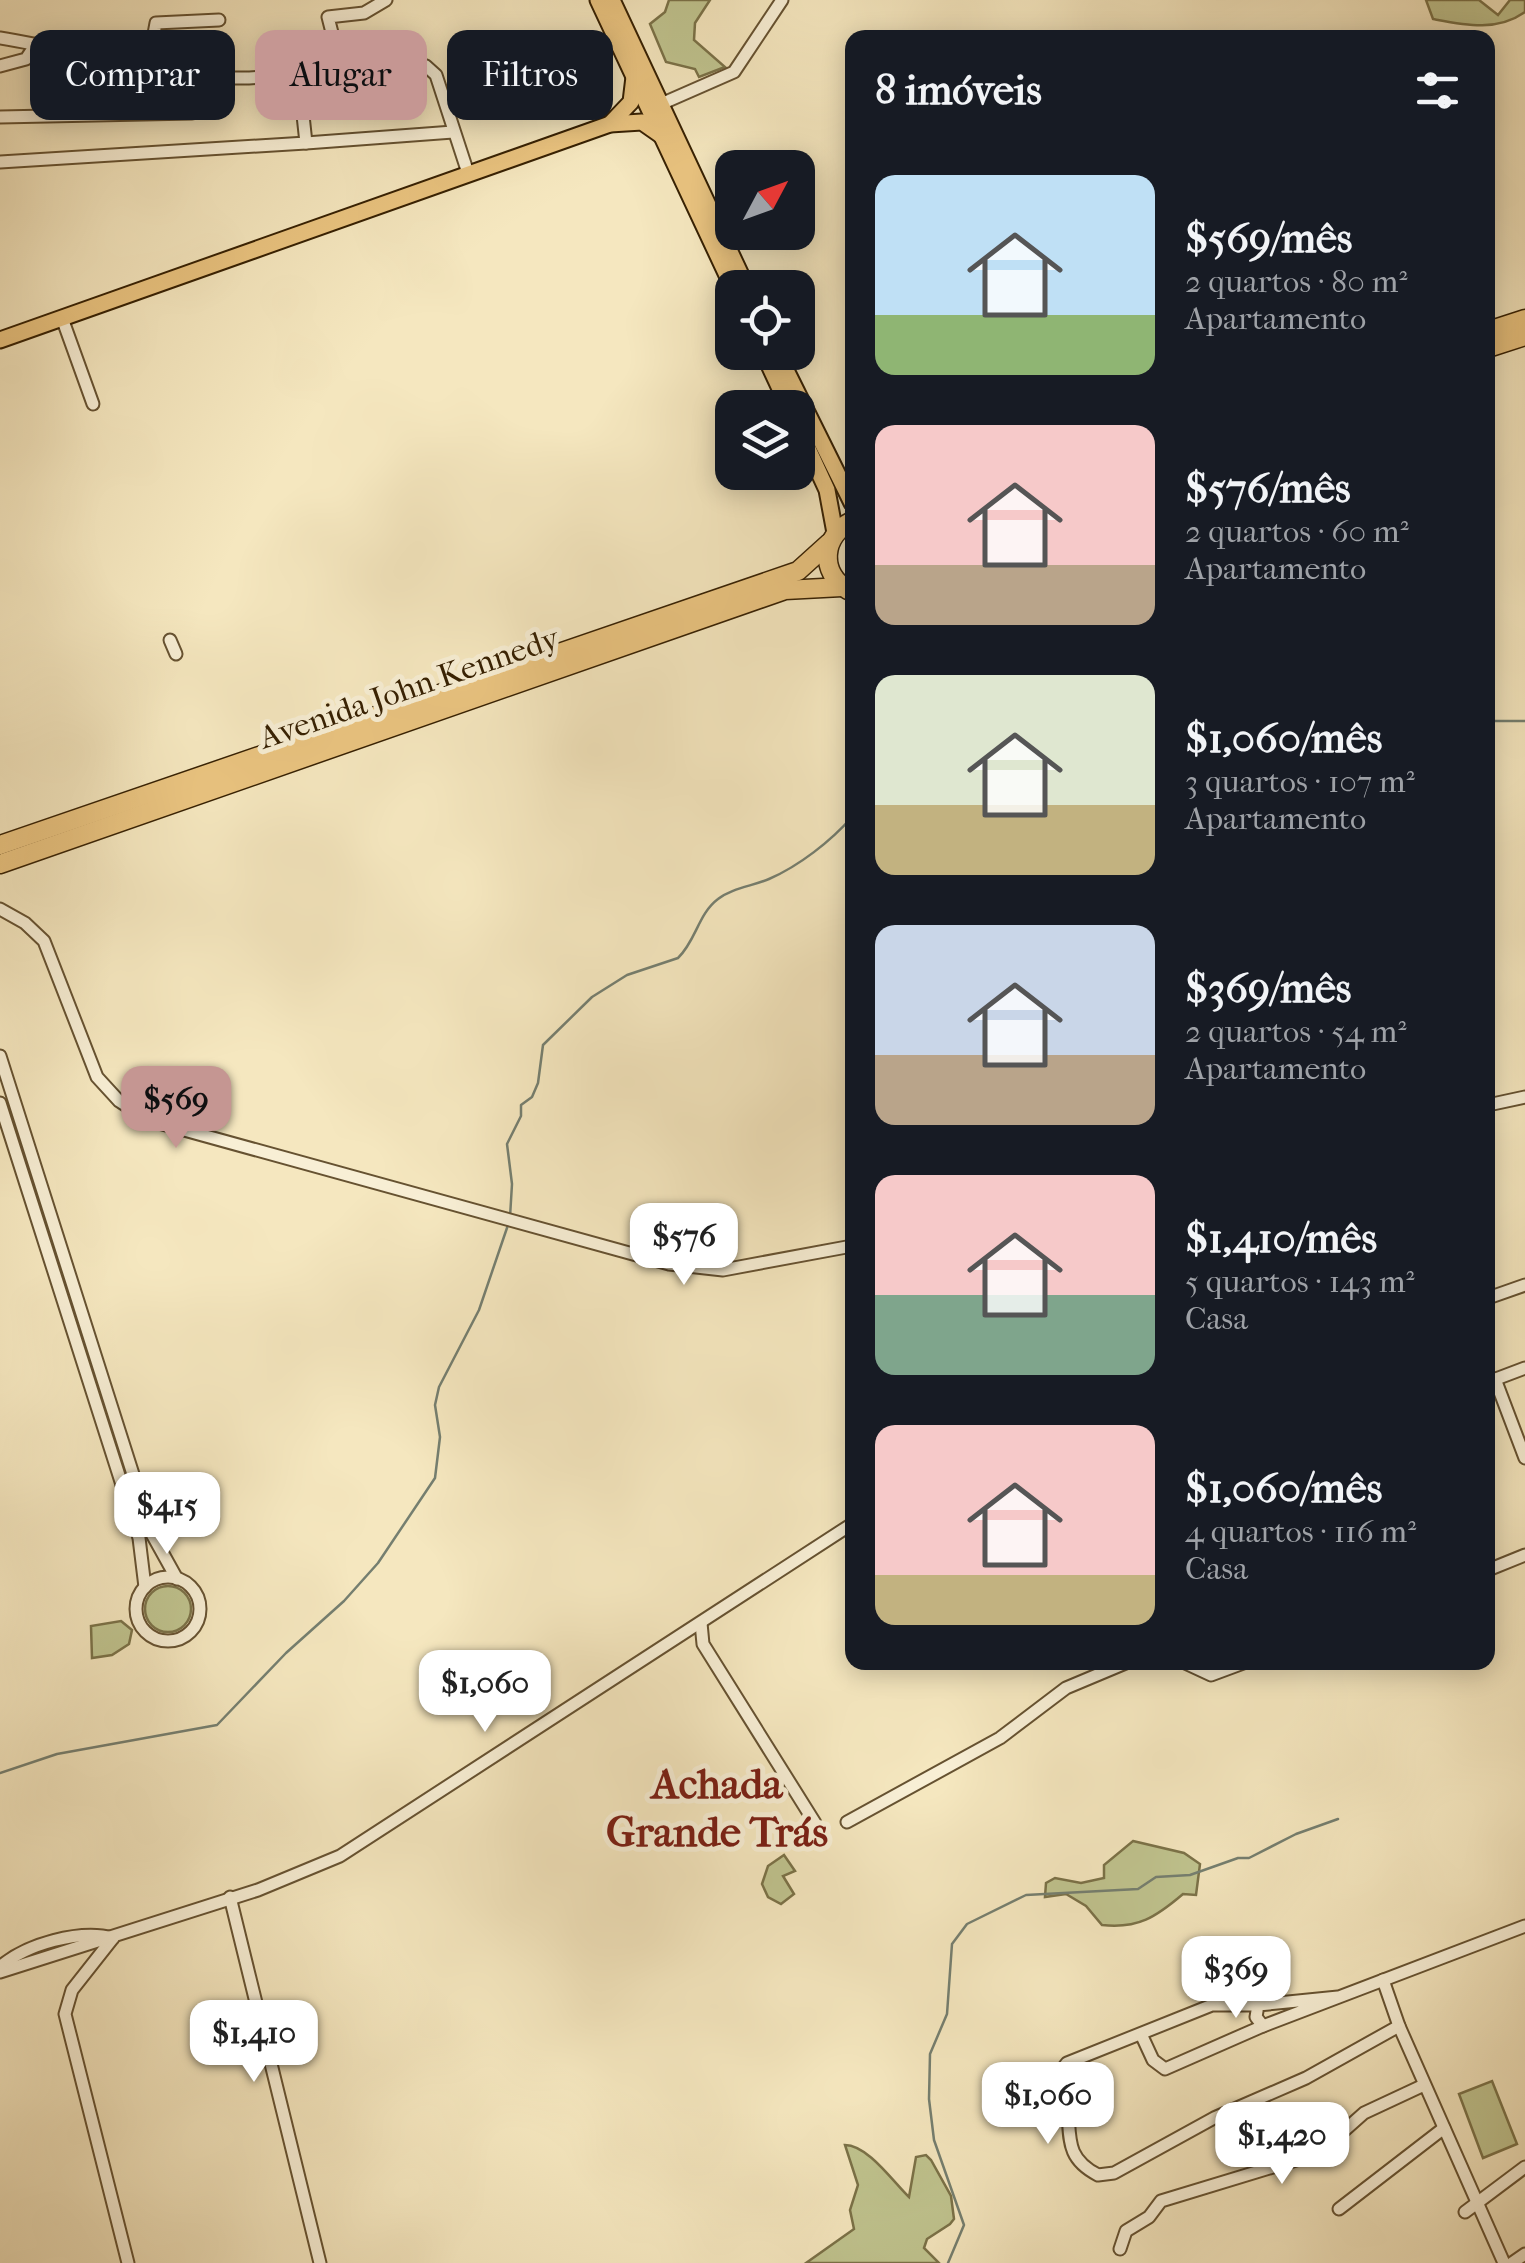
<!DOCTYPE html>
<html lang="pt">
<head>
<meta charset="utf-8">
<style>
  :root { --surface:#171b24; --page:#242831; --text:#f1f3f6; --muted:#9ea1a6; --accent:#c59692 }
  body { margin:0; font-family:"IM FELL French Canon",serif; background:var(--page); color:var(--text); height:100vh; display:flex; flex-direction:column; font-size:38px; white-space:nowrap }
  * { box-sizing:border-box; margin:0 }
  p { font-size:32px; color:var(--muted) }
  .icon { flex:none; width:55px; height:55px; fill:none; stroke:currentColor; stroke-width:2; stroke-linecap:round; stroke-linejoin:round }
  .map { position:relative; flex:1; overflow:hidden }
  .drawer { position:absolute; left:845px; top:30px; width:650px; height:1640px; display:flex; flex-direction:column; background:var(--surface); border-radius:20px; box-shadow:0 5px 25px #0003 }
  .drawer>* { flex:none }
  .hud { position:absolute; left:30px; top:30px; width:665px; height:90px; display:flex; gap:20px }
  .needle { width:65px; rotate:49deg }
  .buttons { position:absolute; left:715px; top:150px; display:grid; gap:20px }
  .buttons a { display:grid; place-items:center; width:100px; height:100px; border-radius:20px; background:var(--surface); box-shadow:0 5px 25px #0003; font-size:50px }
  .price { position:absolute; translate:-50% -85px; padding:0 22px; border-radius:20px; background:#fff; color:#222; font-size:32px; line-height:65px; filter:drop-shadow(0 2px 5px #0008) }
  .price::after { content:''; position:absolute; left:50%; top:60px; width:30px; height:22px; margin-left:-15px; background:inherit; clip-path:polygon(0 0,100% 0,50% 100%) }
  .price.current { background:var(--accent); color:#111 }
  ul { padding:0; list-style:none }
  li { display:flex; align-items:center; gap:30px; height:250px; padding:0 30px }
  li span { display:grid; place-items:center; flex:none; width:280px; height:200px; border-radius:20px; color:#555 }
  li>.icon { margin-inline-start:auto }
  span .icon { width:120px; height:120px; fill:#fffc; stroke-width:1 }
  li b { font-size:42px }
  h2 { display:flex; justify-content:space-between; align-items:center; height:120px; padding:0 30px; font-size:42px }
  .tag { padding:0 35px; border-radius:20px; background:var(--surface); box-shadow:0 5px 25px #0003; font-size:35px; line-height:90px }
  .tag.current { background:var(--accent); color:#111 }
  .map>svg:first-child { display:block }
  .green { fill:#c0c48f; stroke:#7b7248; stroke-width:2.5 }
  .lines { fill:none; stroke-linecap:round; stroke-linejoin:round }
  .stream { stroke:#757f70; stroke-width:2.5 }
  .minor-casing { stroke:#665231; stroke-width:15 }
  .major-casing { stroke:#362002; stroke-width:19 }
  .highway-casing { stroke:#362002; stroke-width:21 }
  .minor { stroke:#f8efd5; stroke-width:11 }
  .major { stroke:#eac480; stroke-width:15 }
  .highway { stroke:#eac480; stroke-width:18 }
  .labels { text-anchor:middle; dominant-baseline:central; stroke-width:10; stroke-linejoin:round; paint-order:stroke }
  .street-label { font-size:32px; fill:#362002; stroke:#f8efd5 }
  .district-label { font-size:42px; font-weight:bold; fill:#7a1f14; stroke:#f8efd5 }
</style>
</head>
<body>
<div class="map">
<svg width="1525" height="2263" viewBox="0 0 1525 2263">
  <rect width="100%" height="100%" fill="#f5e7bf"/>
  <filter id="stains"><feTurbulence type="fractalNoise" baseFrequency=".002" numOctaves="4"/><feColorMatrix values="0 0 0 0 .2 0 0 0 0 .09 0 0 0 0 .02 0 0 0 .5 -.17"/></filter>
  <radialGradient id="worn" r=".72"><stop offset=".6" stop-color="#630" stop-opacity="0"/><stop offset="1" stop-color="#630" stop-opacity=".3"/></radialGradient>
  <g class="green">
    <path d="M669 0H710L695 23 694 40 725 67 699 77 695 69 666 62 650 24 665 12Z"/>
    <path d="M1426 0H1479L1498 15 1510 0H1525V12C1497 32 1465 25 1433 19Z"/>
    <circle cx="168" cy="1609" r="23"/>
    <path d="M121 1621 132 1630 129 1644 112 1655 92 1658 91 1626Z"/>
    <path d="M1133 1841 1184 1853 1200 1864 1196 1895 1183 1894C1156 1917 1138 1929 1102 1925L1086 1906 1066 1894 1045 1897 1046 1883 1055 1878 1081 1883 1104 1878V1865Z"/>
    <path d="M784 1855 795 1871 783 1876 794 1894 781 1904 768 1897 762 1884 768 1866Z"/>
    <path d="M1492 2081 1517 2144 1483 2158 1459 2094Z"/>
    <path d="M845 2145C868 2145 894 2183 909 2197L916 2157 926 2155 931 2160 951 2196 954 2219 950 2224 927 2239 924 2248 939 2263H806L854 2229 850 2210 858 2185Z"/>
  </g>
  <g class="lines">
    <g class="stream">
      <path d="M1488 721H1525"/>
      <path d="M510 1217 512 1184 507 1144 521 1116V1105L532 1097 538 1083 543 1045 592 997 627 975 678 958C696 941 698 914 718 899 732 888 753 886 769 879 799 866 831 841 852 817"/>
      <path d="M0 1773 57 1754 217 1725 286 1653 344 1601 378 1563 435 1478 440 1437 435 1405 439 1387 479 1310 508 1225"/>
      <path d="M948 2263 964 2225 934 2140 929 2099 930 2054 947 2014 952 1944 967 1924 1026 1895 1138 1889 1156 1877 1190 1875 1238 1858H1249L1296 1834 1338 1819"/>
    </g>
    <defs>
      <g id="minor">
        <path d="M0 38C79 50 162 80 243 78 305 77 361 54 426 66L436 75 468 173"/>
        <path d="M340 64 328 17 364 13 386 0"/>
        <path d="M0 66 26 59 36 44"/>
        <path d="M148 66 156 23 219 20"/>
        <path d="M661 104 734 72 782 0"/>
        <path d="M0 117 192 113 196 108 198 74"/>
        <path d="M306 143 453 132"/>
        <path d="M0 162 306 143 298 69"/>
        <path d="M62 318 93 404"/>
        <path d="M170 640 176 654"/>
        <path d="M0 909 25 923 44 941 97 1077 119 1101 148 1120 669 1264 723 1270 852 1246"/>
        <path d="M0 1056 152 1534 177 1579"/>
        <path d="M0 1103 139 1538 145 1587"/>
        <path d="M1488 1105 1525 1097"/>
        <path d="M1488 1298 1525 1285"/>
        <path d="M1495 1379 1525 1458"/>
        <path d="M1488 1382 1525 1368"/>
        <path d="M1488 1570 1525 1555"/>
        <circle cx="168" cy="1609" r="32"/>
        <path d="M701 1623 703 1644 815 1823"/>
        <path d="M1183 1662 1211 1675 1246 1662"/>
        <path d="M847 1822 1000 1738 1066 1688 1128 1662"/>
        <path d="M230 1897 320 2263"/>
        <path d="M113 1938 72 1990 65 2014 128 2263"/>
        <path d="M0 1967C26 1944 80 1929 113 1938"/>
        <path d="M0 1972 258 1890 340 1856 852 1524"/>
        <path d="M1383 1980 1399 2026 1504 2263"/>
        <path d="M1338 1997 1258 2005 1256 2017 1263 2026 1525 1926"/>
        <path d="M1258 2005H1212L1067 2063 1060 2072C1061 2086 1066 2099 1068 2113 1070 2140 1067 2159 1098 2175L1114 2173 1214 2118 1306 2078 1399 2026"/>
        <path d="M1141 2034 1153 2060 1165 2069 1263 2026"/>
        <path d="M1339 2209 1444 2128"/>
        <path d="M1465 2212 1525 2167"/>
        <path d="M1120 2249 1126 2231 1149 2217 1161 2201 1319 2153 1364 2113 1424 2085"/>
        <path d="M1512 2263 1525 2254"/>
      </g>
      <g id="major">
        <path d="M598 0 733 288"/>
        <path d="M612 0 747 288"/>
        <path d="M610 124 631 102 634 77"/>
        <path d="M0 340 610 124 642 122 662 136"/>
        <path d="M763 352 789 408"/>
        <path d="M777 352 852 503"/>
        <path d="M798 427 827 490 835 533"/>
      </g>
      <g id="highway">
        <path d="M1488 331 1525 319"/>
        <path d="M1488 348 1525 336"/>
        <path d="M848 590C819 572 822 536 852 521"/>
        <path d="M0 845 798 571 829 543"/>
        <path d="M0 864 785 590 842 587"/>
      </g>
    </defs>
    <use href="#minor" class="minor-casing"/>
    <use href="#major" class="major-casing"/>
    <use href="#highway" class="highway-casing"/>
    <use href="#minor" class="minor"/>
    <use href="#major" class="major"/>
    <use href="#highway" class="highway"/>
  </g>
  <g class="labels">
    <g class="street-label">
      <text transform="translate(409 688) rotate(-19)">Avenida John Kennedy</text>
    </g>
    <g class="district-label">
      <text x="717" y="1784">Achada<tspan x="717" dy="48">Grande Trás</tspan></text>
    </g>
  </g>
  <rect width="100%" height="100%" filter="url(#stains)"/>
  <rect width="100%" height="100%" fill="url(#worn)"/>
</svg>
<div class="buttons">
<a><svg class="needle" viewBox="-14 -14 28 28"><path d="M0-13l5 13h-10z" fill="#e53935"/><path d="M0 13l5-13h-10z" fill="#9ea1a6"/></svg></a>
<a><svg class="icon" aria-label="locate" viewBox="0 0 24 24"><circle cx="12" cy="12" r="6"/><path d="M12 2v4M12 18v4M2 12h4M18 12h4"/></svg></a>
<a><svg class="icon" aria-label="layers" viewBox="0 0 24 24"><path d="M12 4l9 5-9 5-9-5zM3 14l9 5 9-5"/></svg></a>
</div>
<b class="price current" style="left:176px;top:1151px">$569</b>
<b class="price" style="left:684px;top:1288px">$576</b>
<b class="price" style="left:167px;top:1557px">$415</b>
<b class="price" style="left:485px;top:1735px">$1,060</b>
<b class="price" style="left:1236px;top:2021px">$369</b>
<b class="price" style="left:254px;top:2085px">$1,410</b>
<b class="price" style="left:1048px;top:2147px">$1,060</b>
<b class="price" style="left:1282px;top:2187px">$1,420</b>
<div class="hud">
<a class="tag">Comprar</a>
<a class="tag current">Alugar</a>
<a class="tag">Filtros</a>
</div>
<section class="drawer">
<h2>8 imóveis<svg class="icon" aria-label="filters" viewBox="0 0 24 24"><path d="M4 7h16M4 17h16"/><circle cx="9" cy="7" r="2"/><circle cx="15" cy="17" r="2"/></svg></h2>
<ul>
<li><span style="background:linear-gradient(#bfe0f5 70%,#8fb573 0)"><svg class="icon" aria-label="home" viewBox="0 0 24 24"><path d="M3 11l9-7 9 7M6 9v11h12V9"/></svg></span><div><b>$569/mês</b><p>2 quartos · 80 m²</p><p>Apartamento</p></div></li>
<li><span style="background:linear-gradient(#f6c9c9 70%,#b9a48a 0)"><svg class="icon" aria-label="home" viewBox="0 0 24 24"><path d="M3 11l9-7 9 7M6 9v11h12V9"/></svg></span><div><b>$576/mês</b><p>2 quartos · 60 m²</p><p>Apartamento</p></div></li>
<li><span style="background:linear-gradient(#dfe7d0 65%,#c2b280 0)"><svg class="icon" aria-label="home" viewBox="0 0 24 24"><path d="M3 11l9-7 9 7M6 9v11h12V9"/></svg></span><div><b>$1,060/mês</b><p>3 quartos · 107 m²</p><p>Apartamento</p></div></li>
<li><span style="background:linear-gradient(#c9d6e8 65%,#b9a48a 0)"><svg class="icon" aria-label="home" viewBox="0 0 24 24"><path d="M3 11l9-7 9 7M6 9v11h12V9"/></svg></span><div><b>$369/mês</b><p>2 quartos · 54 m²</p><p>Apartamento</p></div></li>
<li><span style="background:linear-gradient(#f6c9c9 60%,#7fa58c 0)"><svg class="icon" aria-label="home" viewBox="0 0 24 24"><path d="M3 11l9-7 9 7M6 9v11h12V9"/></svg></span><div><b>$1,410/mês</b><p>5 quartos · 143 m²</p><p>Casa</p></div></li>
<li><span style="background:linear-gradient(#f6c9c9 75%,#c2b280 0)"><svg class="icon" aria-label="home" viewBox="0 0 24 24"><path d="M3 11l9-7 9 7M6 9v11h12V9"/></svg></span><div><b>$1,060/mês</b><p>4 quartos · 116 m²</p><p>Casa</p></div></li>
</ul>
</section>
</div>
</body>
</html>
